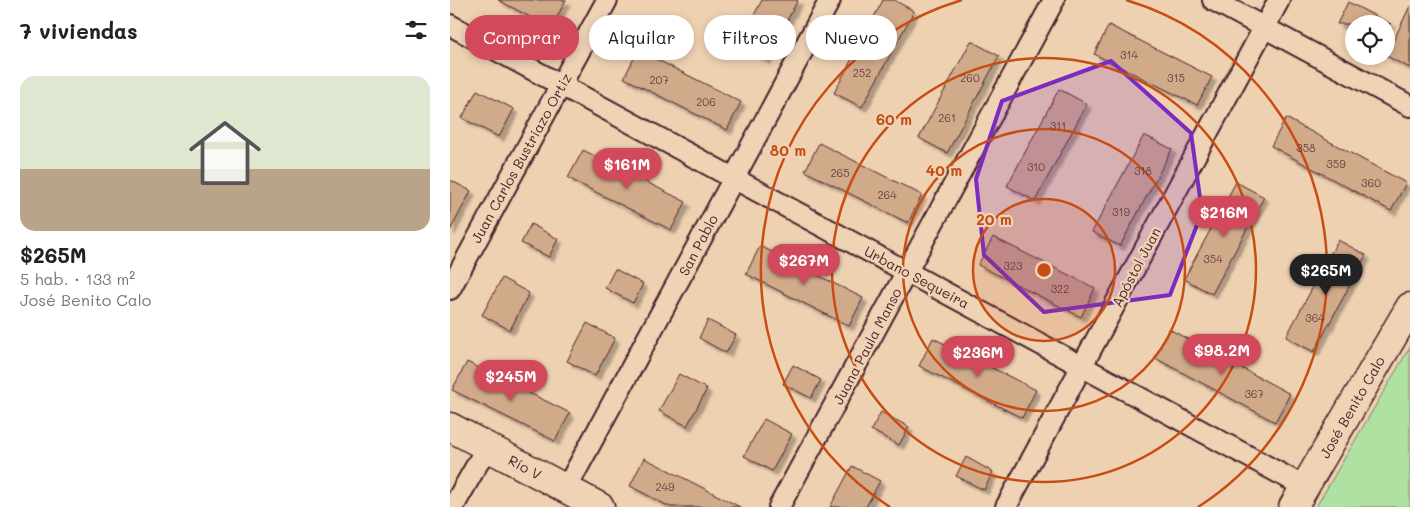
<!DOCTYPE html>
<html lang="es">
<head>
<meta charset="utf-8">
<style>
  :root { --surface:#fff; --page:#f2f2f2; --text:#222; --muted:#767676; --line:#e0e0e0; --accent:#d1495b }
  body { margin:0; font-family:Mali,sans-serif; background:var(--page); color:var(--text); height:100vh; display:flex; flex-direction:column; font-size:19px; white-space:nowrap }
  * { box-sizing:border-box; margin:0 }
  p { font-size:16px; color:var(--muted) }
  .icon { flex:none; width:28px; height:28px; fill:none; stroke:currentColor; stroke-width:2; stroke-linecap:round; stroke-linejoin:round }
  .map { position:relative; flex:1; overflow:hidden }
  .panel { display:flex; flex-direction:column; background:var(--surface); width:450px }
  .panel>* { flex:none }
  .top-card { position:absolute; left:15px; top:15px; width:475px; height:45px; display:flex; gap:10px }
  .tools { position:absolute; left:895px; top:15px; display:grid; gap:10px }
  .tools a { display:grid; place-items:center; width:50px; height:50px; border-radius:50%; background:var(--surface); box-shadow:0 2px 8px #0003; font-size:25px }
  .price { position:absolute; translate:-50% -42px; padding:0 11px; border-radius:18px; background:var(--accent); color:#fff; font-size:16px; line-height:32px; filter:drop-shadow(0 1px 2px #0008) }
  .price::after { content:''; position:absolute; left:50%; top:30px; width:15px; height:11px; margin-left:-8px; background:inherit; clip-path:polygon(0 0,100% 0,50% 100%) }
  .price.active { background:#222; color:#fff }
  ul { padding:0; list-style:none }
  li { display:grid; align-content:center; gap:10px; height:265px; padding:0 20px }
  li+li { border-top:1px solid var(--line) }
  li span { display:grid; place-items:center; height:155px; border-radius:15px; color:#555 }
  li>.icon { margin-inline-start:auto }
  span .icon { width:90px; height:90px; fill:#fffc; stroke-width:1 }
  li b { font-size:21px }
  h2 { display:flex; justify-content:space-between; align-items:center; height:60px; padding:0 20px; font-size:21px }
  .pill { padding:0 18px; border-radius:22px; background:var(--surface); box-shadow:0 2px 8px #0003; font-size:18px; line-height:45px }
  .pill.active { background:var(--accent); color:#fff }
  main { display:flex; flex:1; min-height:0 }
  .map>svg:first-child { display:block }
  .green { fill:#afe2a2; stroke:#7c8066 }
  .building { fill:#d1aa8a; stroke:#4a1f2b; filter:url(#shadow) }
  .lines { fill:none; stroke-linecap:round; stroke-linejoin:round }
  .street-casing { stroke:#4a1f2b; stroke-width:24 }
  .secondary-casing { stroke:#4a1f2b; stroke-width:31 }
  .street { stroke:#eed3b5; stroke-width:20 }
  .secondary { stroke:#eed3b5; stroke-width:28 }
  .marked { fill:#7b2cbf; fill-opacity:0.2; stroke:#7b2cbf; stroke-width:4; stroke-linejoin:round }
  .ring { fill:none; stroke:#c84d12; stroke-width:2.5 }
  .labels { text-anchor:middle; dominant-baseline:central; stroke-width:4.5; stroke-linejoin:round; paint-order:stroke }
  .number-label { font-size:11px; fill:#6c4243 }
  .street-label { font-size:14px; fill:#4a1f2b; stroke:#eed3b5 }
  .centre { fill:#c84d12; stroke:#eed3b5; stroke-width:2.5 }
  .ring-label { font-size:15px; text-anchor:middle; font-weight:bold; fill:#c84d12; stroke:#eed3b5; stroke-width:4.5; stroke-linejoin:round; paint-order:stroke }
</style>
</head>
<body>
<main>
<section class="panel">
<h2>7 viviendas<svg class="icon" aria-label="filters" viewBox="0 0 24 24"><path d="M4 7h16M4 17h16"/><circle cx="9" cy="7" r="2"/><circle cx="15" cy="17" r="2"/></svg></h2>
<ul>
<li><span style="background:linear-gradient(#dfe7d0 60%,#b9a48a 0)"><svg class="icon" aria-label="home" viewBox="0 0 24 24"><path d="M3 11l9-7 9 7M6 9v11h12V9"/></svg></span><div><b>$265M</b><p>5 hab. · 133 m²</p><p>José Benito Calo</p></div></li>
</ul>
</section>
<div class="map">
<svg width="960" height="507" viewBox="0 0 960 507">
  <defs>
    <filter id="shadow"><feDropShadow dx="4.5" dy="4.5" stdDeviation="1" flood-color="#0004"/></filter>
  </defs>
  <rect width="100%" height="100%" fill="#eed1b1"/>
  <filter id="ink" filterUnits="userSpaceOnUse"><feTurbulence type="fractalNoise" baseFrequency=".02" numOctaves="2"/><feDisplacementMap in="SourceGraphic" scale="10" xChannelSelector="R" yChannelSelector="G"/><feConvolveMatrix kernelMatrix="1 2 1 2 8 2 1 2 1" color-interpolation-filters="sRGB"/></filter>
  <g filter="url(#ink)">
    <path class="green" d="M960 347V507H866Z"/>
    <g class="building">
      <path d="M48 0H116L101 28Z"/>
      <path d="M312 0H348L316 60 288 45Z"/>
      <path d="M433 0H444L464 11 412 107 384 93Z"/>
      <path d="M898 2 941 24H887Z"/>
      <path d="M960 6V68L936 56Z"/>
      <path d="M659 25 762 77 747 105 644 54Z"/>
      <path d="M521 41 549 56 497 153 469 138Z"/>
      <path d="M188 50 291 102 277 130 174 78Z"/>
      <path d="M609 89 637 104 585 201 557 186Z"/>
      <path d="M27 90 64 109 49 137 12 118Z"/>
      <path d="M836 118 956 183 941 211 821 146Z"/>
      <path d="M694 135 722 149 670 246 642 232Z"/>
      <path d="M369 143 472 195 458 223 355 171Z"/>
      <path d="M133 150 236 202 221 230 118 178Z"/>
      <path d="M0 180 21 191 0 231Z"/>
      <path d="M786 182 814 197 762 294 734 279Z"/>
      <path d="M81 224 108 239 99 257 71 243Z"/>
      <path d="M543 237 645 288 631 317 528 265Z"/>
      <path d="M888 240 916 255 864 352 836 337Z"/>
      <path d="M310 246 413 298 399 326 296 274Z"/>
      <path d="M165 269 193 284 183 303 155 288Z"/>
      <path d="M52 278 79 293 60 330 32 315Z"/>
      <path d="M258 320 286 335 276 353 249 338Z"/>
      <path d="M137 323 165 338 145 376 117 361Z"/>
      <path d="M719 329 840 394 825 422 705 358Z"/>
      <path d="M483 338 586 390 572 418 469 366Z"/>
      <path d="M17 362 120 413 105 441 2 390Z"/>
      <path d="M343 365 371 380 361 398 333 384Z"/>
      <path d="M229 374 257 389 237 426 209 411Z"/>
      <path d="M431 412 459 427 449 445 421 430Z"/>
      <path d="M314 419 342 434 322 471 294 456Z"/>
      <path d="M516 457 543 472 534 490 506 476Z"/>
      <path d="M194 458 228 475 290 507H220L180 486Z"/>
      <path d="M402 466 430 481 416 507H380Z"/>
    </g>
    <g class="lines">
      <defs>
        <g id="street">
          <path d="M763 0 960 106"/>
          <path d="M0 25 855 487"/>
          <path d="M0 289 157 0"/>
          <path d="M116 489 380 0"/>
          <path d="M3 507 37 447"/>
          <path d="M329 507 604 0"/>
          <path d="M556 507 829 0"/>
        </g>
        <g id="secondary">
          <path d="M0 427 150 507"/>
          <path d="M843 507 960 307"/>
        </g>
      </defs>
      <use href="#street" class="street-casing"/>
      <use href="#secondary" class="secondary-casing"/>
      <use href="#street" class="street"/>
      <use href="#secondary" class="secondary"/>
    </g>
  </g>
  <path class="marked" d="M661 61 741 133 752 212 720 295 594 312 534 255 526 179 552 101Z"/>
  <circle cx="594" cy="270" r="71" fill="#c84d12" fill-opacity=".12"/>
  <g class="ring">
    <circle cx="594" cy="270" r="71"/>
    <circle cx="594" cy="270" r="141"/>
    <circle cx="594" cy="270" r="212"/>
    <path d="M440 507A282 282 0 0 1 512 0M676 0A282 282 0 0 1 748 507"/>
  </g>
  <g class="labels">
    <g class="number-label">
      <text x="679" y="54">314</text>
      <text x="412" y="72">252</text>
      <text x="520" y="77">260</text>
      <text x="726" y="77">315</text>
      <text x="209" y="79">207</text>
      <text x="256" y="101">206</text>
      <text x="497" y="117">261</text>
      <text x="608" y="125">311</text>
      <text x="856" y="147">358</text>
      <text x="886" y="163">359</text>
      <text x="586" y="166">310</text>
      <text x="693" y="170">318</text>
      <text x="390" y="172">265</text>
      <text x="921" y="182">360</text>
      <text x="437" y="194">264</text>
      <text x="671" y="211">319</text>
      <text x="763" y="258">354</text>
      <text x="563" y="265">323</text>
      <text x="610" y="288">322</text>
      <text x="865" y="317">364</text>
      <text x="804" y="393">367</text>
      <text x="215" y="486">249</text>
    </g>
    <g class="street-label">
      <text transform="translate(71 158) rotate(-61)">Juan Carlos Bustriazo Ortiz</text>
      <text transform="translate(248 245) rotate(-62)">San Pablo</text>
      <text transform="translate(686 267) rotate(-62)">Apóstol Juan</text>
      <text transform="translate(467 277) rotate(28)">Urbano Sequeira</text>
      <text transform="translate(417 346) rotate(-62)">Juana Paula Manso</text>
      <text transform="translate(902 407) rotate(-60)">José Benito Calo</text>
      <text transform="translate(75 467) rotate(28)">Río V</text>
    </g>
  </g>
  <circle cx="594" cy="270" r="8" class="centre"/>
  <g class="ring-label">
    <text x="444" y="125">60 m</text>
    <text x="338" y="156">80 m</text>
    <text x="494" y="176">40 m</text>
    <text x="544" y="225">20 m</text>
  </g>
</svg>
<div class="tools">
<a><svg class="icon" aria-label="locate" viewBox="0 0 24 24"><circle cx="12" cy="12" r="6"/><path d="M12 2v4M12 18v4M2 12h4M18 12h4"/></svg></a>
</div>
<b class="price" style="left:177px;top:190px">$161M</b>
<b class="price" style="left:774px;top:238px">$216M</b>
<b class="price" style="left:354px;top:286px">$267M</b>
<b class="price active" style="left:876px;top:296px">$265M</b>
<b class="price" style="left:772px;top:376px">$98.2M</b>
<b class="price" style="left:528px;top:378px">$236M</b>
<b class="price" style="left:61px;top:402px">$245M</b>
<div class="top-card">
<a class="pill active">Comprar</a>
<a class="pill">Alquilar</a>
<a class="pill">Filtros</a>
<a class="pill">Nuevo</a>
</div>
</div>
</main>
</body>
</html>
